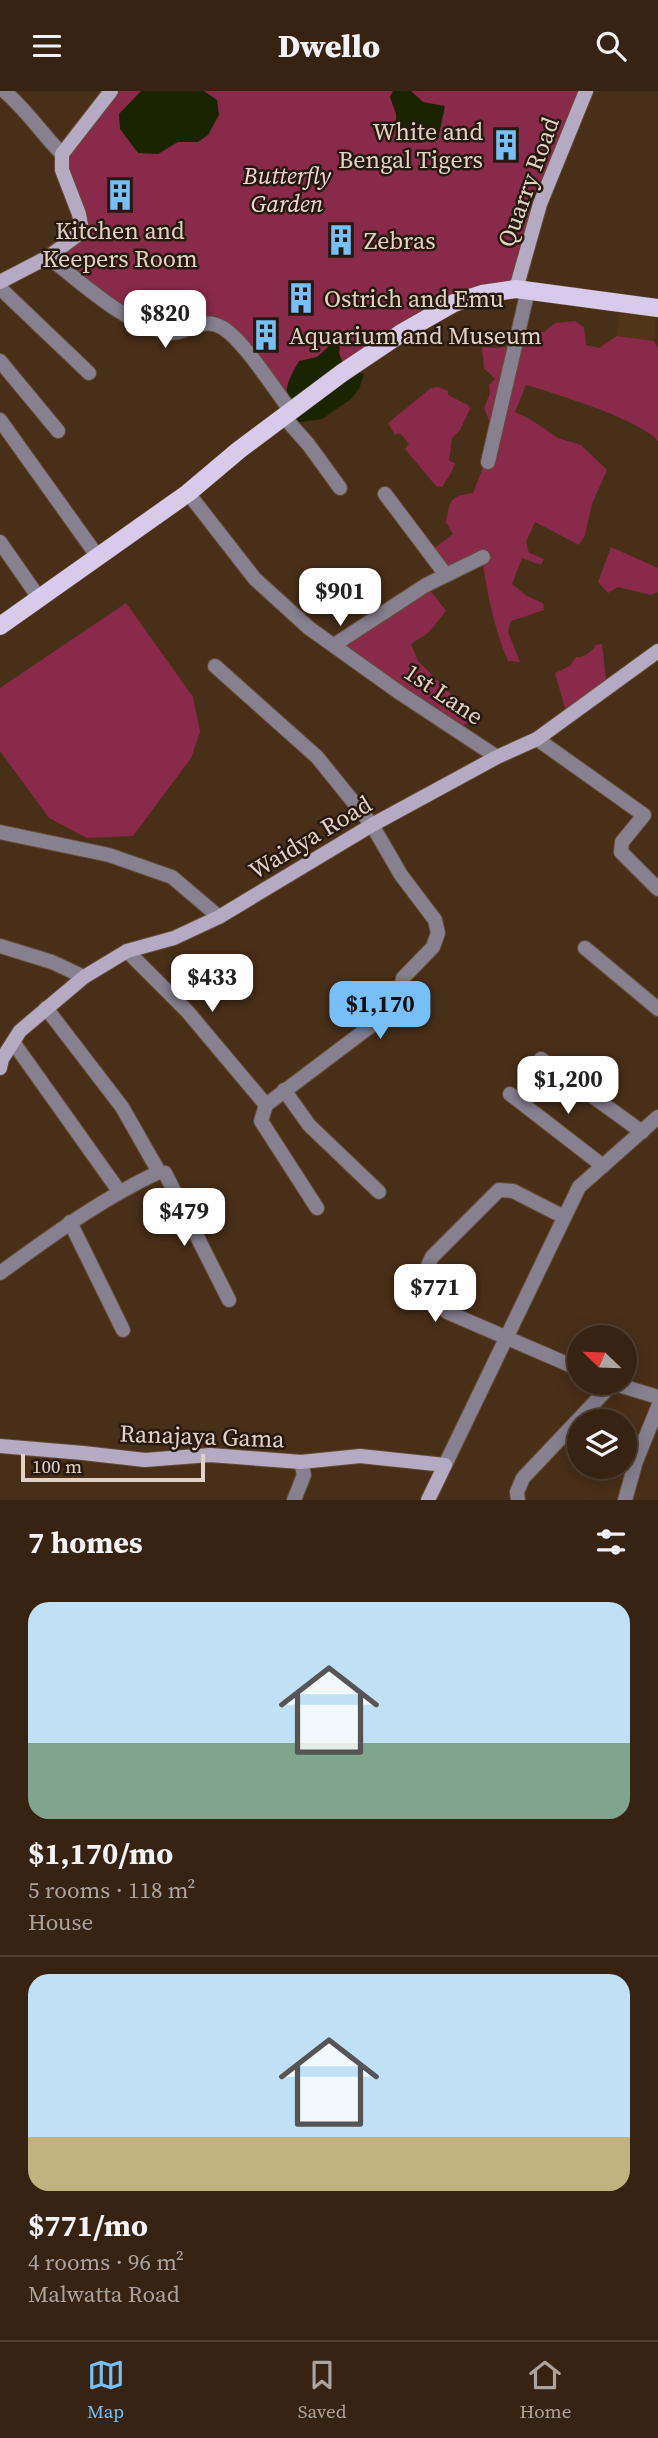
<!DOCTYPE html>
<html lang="en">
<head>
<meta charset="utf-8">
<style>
  :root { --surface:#362312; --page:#3d2b1b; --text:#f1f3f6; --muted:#aaa49f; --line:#504032; --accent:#77bff7 }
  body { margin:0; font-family:"Source Serif 4",serif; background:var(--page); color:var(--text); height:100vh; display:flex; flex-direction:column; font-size:26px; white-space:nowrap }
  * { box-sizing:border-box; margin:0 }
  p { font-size:23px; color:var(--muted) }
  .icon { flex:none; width:38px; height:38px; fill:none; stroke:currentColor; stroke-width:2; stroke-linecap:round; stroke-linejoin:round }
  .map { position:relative; height:1409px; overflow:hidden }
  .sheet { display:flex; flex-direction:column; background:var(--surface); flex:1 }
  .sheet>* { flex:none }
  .needle { width:46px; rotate:293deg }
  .buttons { position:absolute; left:567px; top:1234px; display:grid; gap:14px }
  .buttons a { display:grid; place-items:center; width:70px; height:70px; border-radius:50%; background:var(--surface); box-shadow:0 4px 18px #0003,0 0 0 2px var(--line); font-size:35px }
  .scale { position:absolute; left:21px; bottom:18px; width:184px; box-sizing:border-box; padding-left:7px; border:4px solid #e2d2c4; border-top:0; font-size:19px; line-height:24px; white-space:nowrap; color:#e2d2c4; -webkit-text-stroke:5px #261a10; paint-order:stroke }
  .price { position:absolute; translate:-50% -60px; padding:0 16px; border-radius:14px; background:#fff; color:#222; font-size:23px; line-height:46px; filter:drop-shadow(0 2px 4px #0008) }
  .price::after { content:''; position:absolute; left:50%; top:42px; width:21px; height:16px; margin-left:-10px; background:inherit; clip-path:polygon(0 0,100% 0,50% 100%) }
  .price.selected { background:var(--accent); color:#111 }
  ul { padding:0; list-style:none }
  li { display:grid; align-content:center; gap:14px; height:371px; padding:0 28px }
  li+li { border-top:2px solid var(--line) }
  li span { display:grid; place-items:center; height:217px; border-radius:21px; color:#555 }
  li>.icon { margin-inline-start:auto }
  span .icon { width:126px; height:126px; fill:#fffc; stroke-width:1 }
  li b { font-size:30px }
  h2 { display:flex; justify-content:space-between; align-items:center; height:84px; padding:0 28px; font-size:30px }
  header { display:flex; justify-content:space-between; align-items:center; height:91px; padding:0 28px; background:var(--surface); font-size:32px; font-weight:800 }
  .tabs { display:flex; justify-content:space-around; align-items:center; height:98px; border-top:2px solid var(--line); background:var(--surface); font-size:19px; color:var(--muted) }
  .tabs a { display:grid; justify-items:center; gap:4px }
  .tabs .selected { color:var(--accent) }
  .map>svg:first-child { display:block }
  .built { fill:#523417 }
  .green { fill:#892a4a }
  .water { fill:#1a2400 }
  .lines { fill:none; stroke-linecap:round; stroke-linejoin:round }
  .street-casing { stroke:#644c37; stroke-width:16 }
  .secondary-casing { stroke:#644c37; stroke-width:16 }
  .primary-casing { stroke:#644c37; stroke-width:19 }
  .street { stroke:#86808f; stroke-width:14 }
  .secondary { stroke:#b4aac2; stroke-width:14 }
  .primary { stroke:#d7cbe9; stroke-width:18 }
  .labels { text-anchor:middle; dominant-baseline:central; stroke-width:5; stroke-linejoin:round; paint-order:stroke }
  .poi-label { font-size:24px; fill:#e2d2c4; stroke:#261a10; text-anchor:start }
  .park-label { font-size:24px; font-style:italic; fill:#f5d4db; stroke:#261a10 }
  .street-label { font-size:24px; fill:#e2d2c4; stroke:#261a10 }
</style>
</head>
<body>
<header><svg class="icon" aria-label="menu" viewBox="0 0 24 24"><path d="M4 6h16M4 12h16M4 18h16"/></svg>Dwello<svg class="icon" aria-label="search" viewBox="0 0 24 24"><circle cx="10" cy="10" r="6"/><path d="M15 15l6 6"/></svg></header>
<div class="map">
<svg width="658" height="1409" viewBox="0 0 658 1409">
  <rect width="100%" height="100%" fill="#482f18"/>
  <path class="built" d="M620 212 657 217 654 250 617 245Z"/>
  <g class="green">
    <path d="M111 0H586L516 198 454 212 291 320 223 237 155 238 48 166 81 134 62 63Z"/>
    <path d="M575 230 584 236 586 254 599 257 617 245 654 250 658 257V350C641 329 554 302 526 294L515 321 530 328 558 347 581 354 607 379 592 413 585 444 579 454 535 431 526 451 529 462 544 468 541 474 522 467 512 493 527 505 543 512 544 519 511 530 508 541 520 571 508 570C494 537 487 502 482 466L446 484 429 461 453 443 446 431C450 409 450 405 473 402 481 382 492 355 490 334 489 328 486 322 484 317L490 302 489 294 495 288 484 277 482 256C502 258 516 257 529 240L544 241 555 232Z"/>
    <path d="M438 296 448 300V304L468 314 470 318 460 339 452 347 449 370 455 372 451 382 442 396 436 395 405 358 409 353 400 342 395 344 388 332 431 297Z"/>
    <path d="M611 456 658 477V501L651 504 618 496 608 502 598 491Z"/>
    <path d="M426 494 446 520 428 542 411 553 418 570 460 612 468 631 458 640 334 554Z"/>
    <path d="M126 512 193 606 200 641 191 667 133 745 87 747 49 727 0 660V597Z"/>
    <path d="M602 553 607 597 567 624 555 582 570 575 576 566C584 567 589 562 595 556L594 554Z"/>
  </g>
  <g class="water">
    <path d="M141 0H204L217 9 219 24 208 44 198 51H178L158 63 138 62 120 38 119 23Z"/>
    <path d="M393 0H411L423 11 445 15 438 48 418 52 396 41V23L390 6Z"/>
    <path d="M336 249 340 257 339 262 342 270 358 275 360 282 364 283 359 298 351 308 322 328 294 332C285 301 282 299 299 270L317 266Z"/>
  </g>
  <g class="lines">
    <defs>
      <g id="street">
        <path d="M4 0C26 18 42 43 62 63"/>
        <path d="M48 166C84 193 122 231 166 241 186 246 201 223 223 237 244 250 275 299 291 320"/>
        <path d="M0 197 89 282"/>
        <path d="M0 270 58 340"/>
        <path d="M284 326 308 353 340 397"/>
        <path d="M0 329 98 466"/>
        <path d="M488 371 528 199"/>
        <path d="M188 402 255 488 309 537 400 602 497 666"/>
        <path d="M385 403 446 484"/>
        <path d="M0 451 39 507"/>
        <path d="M334 554 426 494 483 466"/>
        <path d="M215 575 317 666 372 734 401 784 435 829 438 842 433 856 403 887 400 903 380 928 266 1014 261 1030 317 1117"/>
        <path d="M537 648 644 724 622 751 621 761 658 798"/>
        <path d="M0 741 109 764 172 786 219 826"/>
        <path d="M0 855 52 871 84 886"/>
        <path d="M585 857 658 918"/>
        <path d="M127 860 187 920 266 1014"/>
        <path d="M46 917 122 1016 159 1081 165 1082 229 1209"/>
        <path d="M13 951 119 1100"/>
        <path d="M541 968 642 1041"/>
        <path d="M284 999 309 1034 379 1101"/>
        <path d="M510 1003 603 1075"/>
        <path d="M564 1126 513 1100 499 1099 432 1166 425 1181 447 1221 579 1278"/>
        <path d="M70 1131 123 1239"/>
        <path d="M0 1182C51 1145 101 1108 159 1081"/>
        <path d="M612 1292 658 1306"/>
        <path d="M445 1374 579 1096 658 1026"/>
        <path d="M294 1409 304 1384 301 1371"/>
        <path d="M518 1409 517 1401 523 1387 613 1292"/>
        <path d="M625 1409 636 1370 658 1316"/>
      </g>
      <g id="secondary">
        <path d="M0 191 48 166 75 146 81 134 79 123 62 79V63L111 0"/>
        <path d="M516 198 540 113 586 0"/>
        <path d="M0 977 2 968 20 940 84 886 127 860 174 847 219 826 372 734 497 666 537 648 658 560"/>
        <path d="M0 1355 83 1362 145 1369 210 1364 301 1371 360 1365 445 1374 428 1409"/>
      </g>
      <path id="primary" d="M0 535 188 402 239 359 342 282 403 241 454 212 482 203 516 198 658 217"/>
    </defs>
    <use href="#street" class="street-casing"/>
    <use href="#secondary" class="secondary-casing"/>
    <use href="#primary" class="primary-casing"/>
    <use href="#street" class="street"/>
    <use href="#secondary" class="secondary"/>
    <use href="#primary" class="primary"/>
  </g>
  <defs>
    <symbol id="building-bare" viewBox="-9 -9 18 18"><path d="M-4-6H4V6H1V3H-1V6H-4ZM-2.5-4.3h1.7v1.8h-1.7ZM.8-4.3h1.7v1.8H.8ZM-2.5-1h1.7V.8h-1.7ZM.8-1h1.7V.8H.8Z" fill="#77bff7" stroke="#261a10" stroke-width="2.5" paint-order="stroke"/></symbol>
  </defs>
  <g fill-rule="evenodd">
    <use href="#building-bare" x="484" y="32" width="44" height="44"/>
    <use href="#building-bare" x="98" y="82" width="44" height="44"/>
    <use href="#building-bare" x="319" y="127" width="44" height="44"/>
    <use href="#building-bare" x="279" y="185" width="44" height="44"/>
    <use href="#building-bare" x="244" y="222" width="44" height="44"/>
  </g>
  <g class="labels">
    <g class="poi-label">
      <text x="483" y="40" text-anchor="end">White and<tspan x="483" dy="28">Bengal Tigers</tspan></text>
      <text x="120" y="139" text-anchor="middle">Kitchen and<tspan x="120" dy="28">Keepers Room</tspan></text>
      <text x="364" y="149">Zebras</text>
      <text x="324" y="207">Ostrich and Emu</text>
      <text x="289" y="244">Aquarium and Museum</text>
    </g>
    <g class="park-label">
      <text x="287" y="84">Butterfly<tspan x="287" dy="28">Garden</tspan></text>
    </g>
    <g class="street-label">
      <text transform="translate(528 91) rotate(-70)">Quarry Road</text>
      <text transform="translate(444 603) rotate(34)">1st Lane</text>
      <text transform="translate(310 746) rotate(-31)">Waidya Road</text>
      <text transform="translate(202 1345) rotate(2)">Ranajaya Gama</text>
    </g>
  </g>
</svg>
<div class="buttons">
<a><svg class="needle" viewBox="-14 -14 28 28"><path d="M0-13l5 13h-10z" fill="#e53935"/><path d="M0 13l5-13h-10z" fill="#aaa49f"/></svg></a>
<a><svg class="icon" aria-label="layers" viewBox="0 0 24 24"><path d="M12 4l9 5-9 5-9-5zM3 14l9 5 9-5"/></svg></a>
</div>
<div class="scale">100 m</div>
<b class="price" style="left:165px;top:259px">$820</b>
<b class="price" style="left:340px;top:537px">$901</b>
<b class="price" style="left:212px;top:923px">$433</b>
<b class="price selected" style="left:380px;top:950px">$1,170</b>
<b class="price" style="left:568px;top:1025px">$1,200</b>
<b class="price" style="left:184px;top:1157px">$479</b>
<b class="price" style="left:435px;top:1233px">$771</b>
</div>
<section class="sheet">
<h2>7 homes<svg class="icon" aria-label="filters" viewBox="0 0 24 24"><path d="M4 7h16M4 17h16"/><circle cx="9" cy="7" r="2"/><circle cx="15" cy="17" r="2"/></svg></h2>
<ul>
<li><span style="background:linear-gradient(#bfe0f5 65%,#7fa58c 0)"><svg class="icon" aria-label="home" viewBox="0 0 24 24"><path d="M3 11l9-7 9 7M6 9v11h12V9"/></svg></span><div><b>$1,170/mo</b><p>5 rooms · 118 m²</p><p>House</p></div></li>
<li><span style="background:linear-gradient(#bfe0f5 75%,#c2b280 0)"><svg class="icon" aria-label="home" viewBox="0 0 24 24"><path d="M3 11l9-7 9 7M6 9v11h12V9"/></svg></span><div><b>$771/mo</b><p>4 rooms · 96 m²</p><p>Malwatta Road</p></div></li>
</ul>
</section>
<nav class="tabs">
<a class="selected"><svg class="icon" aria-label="map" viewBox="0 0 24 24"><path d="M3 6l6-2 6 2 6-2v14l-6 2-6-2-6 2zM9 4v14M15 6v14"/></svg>Map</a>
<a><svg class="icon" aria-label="saved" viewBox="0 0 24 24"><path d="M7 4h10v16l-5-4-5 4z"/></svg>Saved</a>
<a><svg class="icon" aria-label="home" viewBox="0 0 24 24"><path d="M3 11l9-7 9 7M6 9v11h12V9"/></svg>Home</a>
</nav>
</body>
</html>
